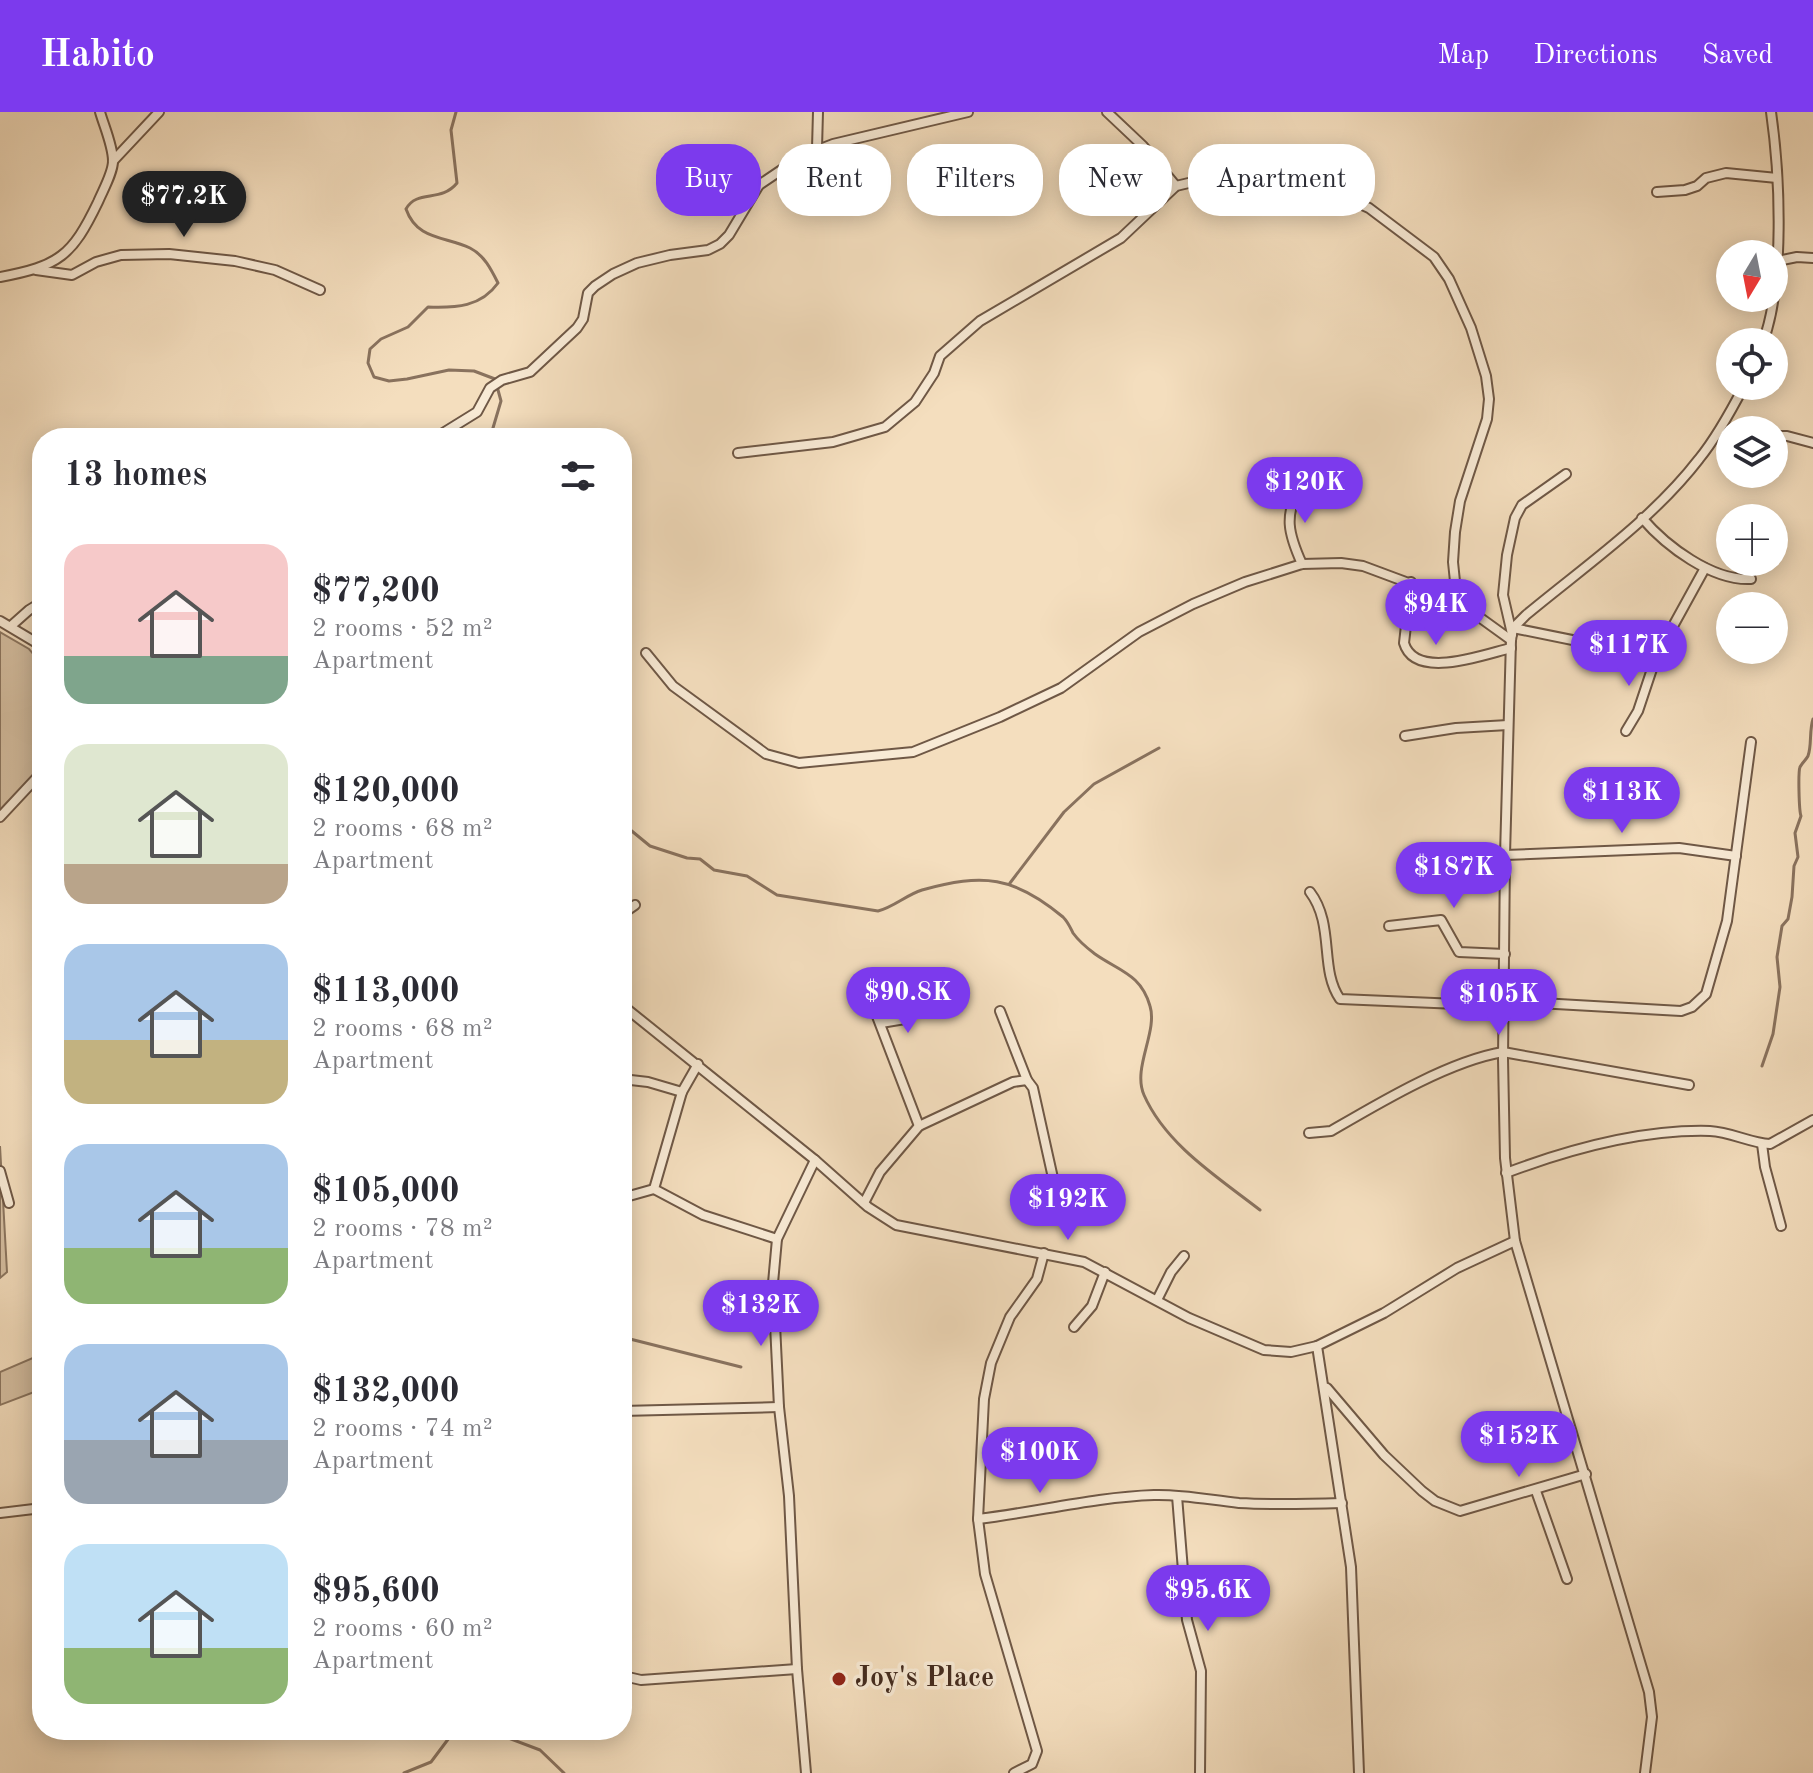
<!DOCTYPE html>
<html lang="en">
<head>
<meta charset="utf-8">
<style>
  :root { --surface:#fff; --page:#f7f7f7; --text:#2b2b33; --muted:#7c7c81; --accent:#7c3aed }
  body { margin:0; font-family:"Old Standard TT",serif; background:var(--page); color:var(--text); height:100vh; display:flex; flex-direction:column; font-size:30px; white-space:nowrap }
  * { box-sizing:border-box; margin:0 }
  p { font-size:26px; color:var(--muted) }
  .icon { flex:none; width:44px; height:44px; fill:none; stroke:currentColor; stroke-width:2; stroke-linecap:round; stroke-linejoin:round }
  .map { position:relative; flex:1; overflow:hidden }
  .details { position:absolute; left:32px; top:316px; width:600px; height:1312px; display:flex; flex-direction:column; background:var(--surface); border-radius:32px; box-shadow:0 4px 20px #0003 }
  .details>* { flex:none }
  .banner { position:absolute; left:656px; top:32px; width:760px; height:72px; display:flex; gap:16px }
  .needle { width:52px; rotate:190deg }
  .tools { position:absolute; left:1716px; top:128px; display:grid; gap:16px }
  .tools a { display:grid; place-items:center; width:72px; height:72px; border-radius:50%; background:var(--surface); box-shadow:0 4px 20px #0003; font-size:40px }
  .price { position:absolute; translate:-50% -68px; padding:0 18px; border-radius:28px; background:var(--accent); color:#fff; font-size:26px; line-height:52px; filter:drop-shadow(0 2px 4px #0008) }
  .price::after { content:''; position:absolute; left:50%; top:48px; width:24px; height:18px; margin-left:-12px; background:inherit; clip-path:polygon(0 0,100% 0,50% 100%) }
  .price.on { background:#222; color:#fff }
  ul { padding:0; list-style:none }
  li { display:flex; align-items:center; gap:24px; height:200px; padding:0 32px }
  li span { display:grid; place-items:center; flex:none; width:224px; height:160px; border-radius:24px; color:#555 }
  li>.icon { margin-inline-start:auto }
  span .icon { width:96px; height:96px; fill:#fffc; stroke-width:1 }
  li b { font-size:34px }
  h2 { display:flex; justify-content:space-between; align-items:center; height:96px; padding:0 32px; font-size:34px }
  .chip { padding:0 28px; border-radius:32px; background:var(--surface); box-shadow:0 4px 20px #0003; font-size:28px; line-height:72px }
  .chip.on { background:var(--accent); color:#fff }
  header { display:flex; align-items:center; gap:48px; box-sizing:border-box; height:112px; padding:0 40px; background:var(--accent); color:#fff }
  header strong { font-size:38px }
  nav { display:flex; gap:44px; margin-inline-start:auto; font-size:28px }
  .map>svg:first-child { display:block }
  .green { fill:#d6c0a3; stroke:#8c7660; stroke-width:2 }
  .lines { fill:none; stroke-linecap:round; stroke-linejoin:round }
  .stream { stroke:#89725e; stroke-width:3 }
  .minor-casing { stroke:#6f5846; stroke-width:12 }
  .minor { stroke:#f8ead5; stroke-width:8 }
  .poi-dot { fill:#8f2418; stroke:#f8ead5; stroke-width:3 }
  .labels { text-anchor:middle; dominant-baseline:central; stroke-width:7; stroke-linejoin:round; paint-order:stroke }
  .poi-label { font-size:28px; font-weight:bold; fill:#432b1e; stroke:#f8ead5; text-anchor:start }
</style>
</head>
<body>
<header>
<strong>Habito</strong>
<nav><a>Map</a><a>Directions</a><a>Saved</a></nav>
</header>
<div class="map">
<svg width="1813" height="1661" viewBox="0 0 1813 1661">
  <rect width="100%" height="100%" fill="#f4debe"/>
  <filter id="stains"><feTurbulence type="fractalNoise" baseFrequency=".0025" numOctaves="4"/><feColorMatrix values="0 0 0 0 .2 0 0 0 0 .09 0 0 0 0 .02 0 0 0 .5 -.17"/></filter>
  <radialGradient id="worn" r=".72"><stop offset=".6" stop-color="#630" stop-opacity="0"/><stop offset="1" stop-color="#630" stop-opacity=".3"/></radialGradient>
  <g class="green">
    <path d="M0 520 29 537 42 552V658L0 702Z"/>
    <path d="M0 1034 7 1160 0 1166Z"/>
    <path d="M42 1242V1277L0 1293V1260Z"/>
  </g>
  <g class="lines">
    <g class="stream">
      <path d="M456 0 451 18 457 71C441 91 417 77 406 97 417 128 444 124 470 136 484 143 491 157 498 171 481 195 456 196 428 195L408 215 381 227 370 237 368 251 374 265 389 269 407 267 449 258 474 259 495 267 501 289 490 326"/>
      <path d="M622 711 650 734 687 746 700 747 714 758 747 764 777 783 878 799C894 795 906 783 922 778 983 761 1014 764 1063 805 1068 810 1070 815 1073 821 1078 828 1087 836 1095 842 1119 859 1141 862 1150 894 1158 920 1132 956 1144 983 1166 1033 1219 1066 1260 1098"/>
      <path d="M1010 771 1064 700 1094 672 1159 636"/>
      <path d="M1762 954 1773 922 1780 875 1777 845 1782 814 1788 807 1792 785 1794 754 1798 745 1795 721 1801 704C1799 699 1798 660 1800 655 1802 651 1806 648 1808 644 1812 633 1809 619 1813 607"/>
      <path d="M622 1225 741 1255"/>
      <path d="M487 1618 540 1638 564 1661"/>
      <path d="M404 1661 431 1650 455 1618"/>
    </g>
    <defs>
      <g id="minor">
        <path d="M1107 0 1143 34 1176 74"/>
        <path d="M817 36 818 0"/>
        <path d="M683 45 710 50 759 73"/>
        <path d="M113 49 159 0"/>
        <path d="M1657 80 1685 78 1697 74 1706 66 1726 61 1777 66"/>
        <path d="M1777 149 1797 145 1813 146"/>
        <path d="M36 158 72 163 96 150 121 143 169 142 235 149 275 158 320 178"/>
        <path d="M0 165C59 154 72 144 98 90 103 78 113 61 113 49 113 34 104 14 100 0"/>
        <path d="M1763 230C1785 171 1780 63 1771 0"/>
        <path d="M1774 324H1787L1813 331"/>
        <path d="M435 326 477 300 490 276 502 268 530 260 577 216 583 207 588 181 595 174 613 162 637 151 670 143 708 138 720 132 729 123 759 73 802 44 833 32 968 0"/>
        <path d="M738 341 833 330 885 315 915 290 934 261 940 244 980 209 1121 126 1176 74 1218 64 1255 63 1318 73 1369 96 1434 145 1449 167 1471 216 1486 264 1489 287 1487 307 1460 389 1455 420 1453 450 1457 489 1511 528"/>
        <path d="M1300 373C1284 404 1288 421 1302 452"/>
        <path d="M1642 406C1666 434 1712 469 1751 467"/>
        <path d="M1411 470 1404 531C1415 569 1485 542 1511 536"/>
        <path d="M0 509 42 534"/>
        <path d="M11 514 29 498 42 490"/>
        <path d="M1513 516 1656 545 1705 456"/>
        <path d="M1512 522 1503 483 1507 443 1515 406 1522 393 1566 362"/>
        <path d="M646 541 673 574 766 642 799 651 913 640 1000 605 1061 576 1139 520 1193 492 1245 470 1302 452 1341 451 1363 454 1457 489"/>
        <path d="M1626 619 1638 599 1656 545"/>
        <path d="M1405 624 1456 616 1508 613"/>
        <path d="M0 705 42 660"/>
        <path d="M1505 743 1679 736 1736 744"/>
        <path d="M1310 780C1335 813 1319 857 1340 887L1505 894"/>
        <path d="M622 802 635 793"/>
        <path d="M1389 814 1441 808 1459 840 1505 842"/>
        <path d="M865 873 919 1014"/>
        <path d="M1504 889 1681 899 1692 895 1706 882 1727 809 1751 630"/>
        <path d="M622 893 815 1048 777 1127 773 1171 779 1295 789 1384 797 1557 806 1661"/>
        <path d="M1000 899 1027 968 1033 976 1053 1066"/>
        <path d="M881 911 905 907 911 896"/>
        <path d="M698 952 682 980 654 1077 703 1103 777 1127"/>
        <path d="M622 967 648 970 682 980"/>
        <path d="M1309 1021 1331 1019C1379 991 1449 949 1503 940L1689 973"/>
        <path d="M1762 1032 1765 1055 1781 1114"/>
        <path d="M815 1048 868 1095 896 1113 1084 1150 1189 1206 1264 1238 1291 1240 1317 1234"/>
        <path d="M0 1059 9 1091"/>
        <path d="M1506 1061C1570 1037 1641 1017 1710 1019 1731 1020 1750 1031 1770 1032L1813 1008"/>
        <path d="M622 1086 654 1077"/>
        <path d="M864 1091 880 1060 919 1014 1013 970 1027 968"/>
        <path d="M1044 1141 1037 1167 1010 1205 991 1251 984 1287 978 1407C1037 1400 1095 1385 1154 1383 1182 1382 1210 1388 1239 1391 1273 1393 1308 1392 1342 1391"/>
        <path d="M1157 1188 1171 1160 1184 1144"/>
        <path d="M1074 1215 1092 1194 1105 1160"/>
        <path d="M1327 1276 1384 1343 1422 1379 1435 1389 1460 1399 1586 1362"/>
        <path d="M622 1299 779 1295"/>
        <path d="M1536 1379 1567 1467"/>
        <path d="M1177 1384 1187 1508 1201 1559 1200 1661"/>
        <path d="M0 1401 42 1396"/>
        <path d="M978 1407 985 1462 1037 1639 1032 1652 1014 1661"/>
        <path d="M622 1559 628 1565 641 1568 797 1557"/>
        <path d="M1359 1661 1351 1455 1317 1234 1384 1201 1457 1156 1515 1129"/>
        <path d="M1645 1661 1652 1605 1649 1580 1515 1129 1505 1046 1503 947 1505 743 1511 528 1513 516 1526 503C1585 454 1652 408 1699 347 1717 325 1731 299 1744 274"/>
      </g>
    </defs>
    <use href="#minor" class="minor-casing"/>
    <use href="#minor" class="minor"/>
  </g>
  <circle class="poi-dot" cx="839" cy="1567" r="8"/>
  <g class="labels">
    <g class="poi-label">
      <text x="855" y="1567">Joy's Place</text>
    </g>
  </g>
  <rect width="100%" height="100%" filter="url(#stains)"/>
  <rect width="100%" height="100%" fill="url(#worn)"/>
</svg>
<div class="tools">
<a><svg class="needle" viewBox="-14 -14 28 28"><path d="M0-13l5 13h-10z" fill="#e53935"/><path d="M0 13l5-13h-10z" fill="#7c7c81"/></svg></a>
<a><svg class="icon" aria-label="locate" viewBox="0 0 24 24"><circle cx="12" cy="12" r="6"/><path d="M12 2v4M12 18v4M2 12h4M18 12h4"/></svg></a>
<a><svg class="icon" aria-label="layers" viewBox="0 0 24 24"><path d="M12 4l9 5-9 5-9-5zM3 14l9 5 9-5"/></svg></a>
<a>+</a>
<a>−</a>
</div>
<b class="price on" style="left:184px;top:127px">$77.2K</b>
<b class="price" style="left:1305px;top:413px">$120K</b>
<b class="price" style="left:1436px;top:535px">$94K</b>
<b class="price" style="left:1629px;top:576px">$117K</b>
<b class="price" style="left:1622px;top:723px">$113K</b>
<b class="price" style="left:1454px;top:798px">$187K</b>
<b class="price" style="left:908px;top:923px">$90.8K</b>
<b class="price" style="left:1499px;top:925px">$105K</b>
<b class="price" style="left:1068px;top:1130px">$192K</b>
<b class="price" style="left:761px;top:1236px">$132K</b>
<b class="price" style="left:1519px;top:1367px">$152K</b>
<b class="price" style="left:1040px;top:1383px">$100K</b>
<b class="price" style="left:1208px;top:1521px">$95.6K</b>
<div class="banner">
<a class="chip on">Buy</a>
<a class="chip">Rent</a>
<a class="chip">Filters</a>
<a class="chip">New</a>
<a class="chip">Apartment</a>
</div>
<section class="details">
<h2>13 homes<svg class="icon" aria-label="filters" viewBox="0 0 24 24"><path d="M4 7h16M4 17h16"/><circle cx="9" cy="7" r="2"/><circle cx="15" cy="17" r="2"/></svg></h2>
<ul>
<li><span style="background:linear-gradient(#f6c9c9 70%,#7fa58c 0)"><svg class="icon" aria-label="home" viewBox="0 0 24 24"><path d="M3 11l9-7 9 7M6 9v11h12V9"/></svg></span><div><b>$77,200</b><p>2 rooms · 52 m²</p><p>Apartment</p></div></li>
<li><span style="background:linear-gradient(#dfe7d0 75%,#b9a48a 0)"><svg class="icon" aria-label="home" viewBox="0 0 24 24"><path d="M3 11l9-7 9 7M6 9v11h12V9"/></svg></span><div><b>$120,000</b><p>2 rooms · 68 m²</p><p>Apartment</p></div></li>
<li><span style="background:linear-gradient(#a9c7e8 60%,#c2b280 0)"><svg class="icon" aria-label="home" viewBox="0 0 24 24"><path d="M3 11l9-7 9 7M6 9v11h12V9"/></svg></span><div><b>$113,000</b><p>2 rooms · 68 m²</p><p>Apartment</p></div></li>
<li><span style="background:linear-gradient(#a9c7e8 65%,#8fb573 0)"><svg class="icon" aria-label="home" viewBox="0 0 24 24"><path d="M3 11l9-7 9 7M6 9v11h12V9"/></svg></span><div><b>$105,000</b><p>2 rooms · 78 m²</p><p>Apartment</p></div></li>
<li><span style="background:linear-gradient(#a9c7e8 60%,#9aa5b1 0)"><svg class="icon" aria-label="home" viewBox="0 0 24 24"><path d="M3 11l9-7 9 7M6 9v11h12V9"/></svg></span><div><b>$132,000</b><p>2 rooms · 74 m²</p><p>Apartment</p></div></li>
<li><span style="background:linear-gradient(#bfe0f5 65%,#8fb573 0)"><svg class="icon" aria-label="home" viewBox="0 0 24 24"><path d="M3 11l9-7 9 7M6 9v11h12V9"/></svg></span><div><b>$95,600</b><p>2 rooms · 60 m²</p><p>Apartment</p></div></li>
</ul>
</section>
</div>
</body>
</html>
